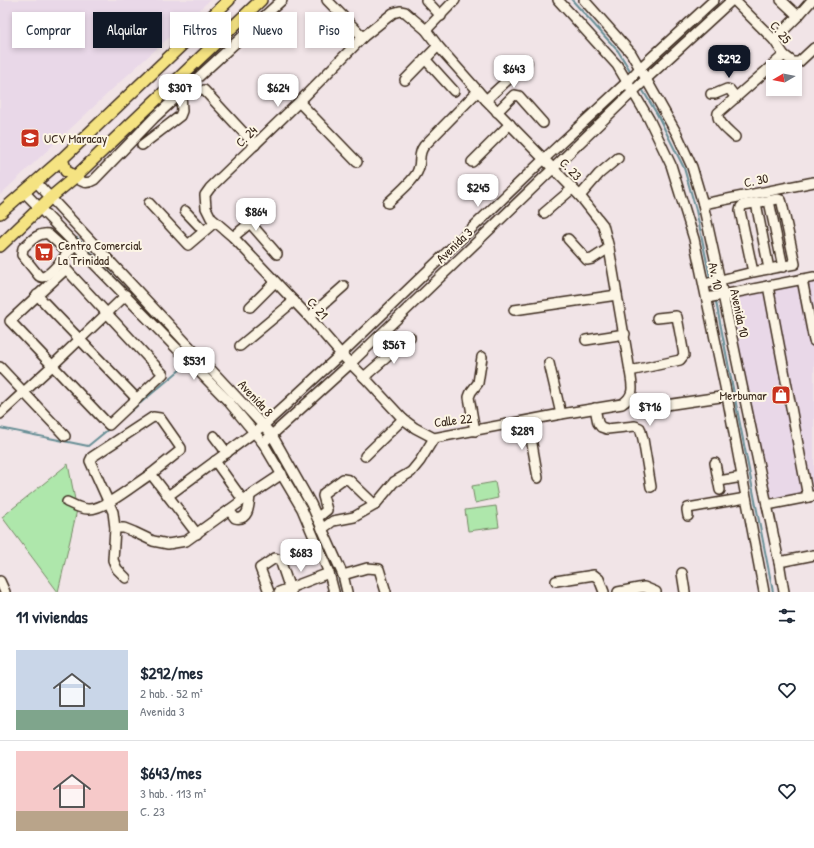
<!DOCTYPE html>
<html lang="es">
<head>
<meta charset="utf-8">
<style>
  :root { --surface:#fff; --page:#f6f6f7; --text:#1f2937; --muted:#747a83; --line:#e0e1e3; --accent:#111827 }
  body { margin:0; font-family:"Patrick Hand",sans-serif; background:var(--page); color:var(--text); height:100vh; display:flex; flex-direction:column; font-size:15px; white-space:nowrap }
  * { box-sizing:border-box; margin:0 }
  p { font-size:13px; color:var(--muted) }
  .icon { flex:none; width:22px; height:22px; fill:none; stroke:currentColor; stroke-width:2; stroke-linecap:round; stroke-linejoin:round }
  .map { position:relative; height:592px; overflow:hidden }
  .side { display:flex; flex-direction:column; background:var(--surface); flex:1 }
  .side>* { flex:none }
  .top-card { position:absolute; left:12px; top:12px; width:400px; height:36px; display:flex; gap:8px }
  .needle { width:26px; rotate:260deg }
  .controls { position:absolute; left:766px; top:60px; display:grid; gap:8px }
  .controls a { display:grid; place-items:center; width:36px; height:36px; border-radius:0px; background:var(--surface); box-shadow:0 2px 6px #0003; font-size:20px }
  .price { position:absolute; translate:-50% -34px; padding:0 9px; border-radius:8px; background:#fff; color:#222; font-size:13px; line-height:26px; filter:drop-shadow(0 1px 2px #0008) }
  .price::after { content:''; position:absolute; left:50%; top:24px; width:12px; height:9px; margin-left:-6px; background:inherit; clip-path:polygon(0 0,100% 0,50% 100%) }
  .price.on { background:var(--accent); color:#fff }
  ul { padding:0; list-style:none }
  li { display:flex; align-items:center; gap:12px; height:100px; padding:0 16px }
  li+li { border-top:1px solid var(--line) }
  li span { display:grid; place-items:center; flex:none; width:112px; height:80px; border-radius:0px; color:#555 }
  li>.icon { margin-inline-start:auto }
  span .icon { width:48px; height:48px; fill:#fffc; stroke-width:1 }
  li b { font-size:17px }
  h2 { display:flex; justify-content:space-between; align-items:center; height:48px; padding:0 16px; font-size:17px }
  .pill { padding:0 14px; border-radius:0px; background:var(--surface); box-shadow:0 2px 6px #0003; font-size:14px; line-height:36px }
  .pill.on { background:var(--accent); color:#fff }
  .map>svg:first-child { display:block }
  .built { fill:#e9d8e8 }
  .green { fill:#aee7ab; stroke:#748864 }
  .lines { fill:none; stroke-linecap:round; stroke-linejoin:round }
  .stream { stroke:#688f96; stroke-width:2 }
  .minor-casing { stroke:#3b2a1e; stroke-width:12 }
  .major-casing { stroke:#3b2a1e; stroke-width:14 }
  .minor { stroke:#fcf5e5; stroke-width:9 }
  .major { stroke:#f5e382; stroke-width:11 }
  .labels { text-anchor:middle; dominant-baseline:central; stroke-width:4; stroke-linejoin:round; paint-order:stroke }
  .street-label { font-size:13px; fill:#3b2a1e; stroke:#fcf5e5 }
  .poi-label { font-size:13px; fill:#3b2a1e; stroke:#fcf5e5; text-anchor:start }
</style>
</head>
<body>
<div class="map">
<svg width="814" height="592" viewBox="0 0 814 592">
  <rect width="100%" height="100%" fill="#f1e4e7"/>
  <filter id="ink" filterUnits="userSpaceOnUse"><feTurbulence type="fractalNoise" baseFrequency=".025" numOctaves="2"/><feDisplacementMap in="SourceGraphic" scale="8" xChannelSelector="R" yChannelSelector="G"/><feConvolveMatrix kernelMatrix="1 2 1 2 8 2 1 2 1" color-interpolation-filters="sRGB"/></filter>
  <g filter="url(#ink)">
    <g class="built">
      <path d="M0 0H210L120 82 0 195Z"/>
      <path d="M814 279V493L769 502 728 297Z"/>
    </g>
    <g class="green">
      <path d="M68 464 77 510 58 592 2 517Z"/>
      <path d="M495 482 498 498 475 503 472 486Z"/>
      <path d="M496 506 499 527 468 531 465 510Z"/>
    </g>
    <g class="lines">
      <g class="stream">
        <path d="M572 0 618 51 631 72"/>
        <path d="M642 89 657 114 684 168 696 210 710 277"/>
        <path d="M77 238 155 320"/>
        <path d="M713 288V291"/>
        <path d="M716 302 773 592"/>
        <path d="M197 363 207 372"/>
        <path d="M131 411 187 364"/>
        <path d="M0 428 88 446 110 428"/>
        <path d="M315 523 338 576 342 592"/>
      </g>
      <defs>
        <g id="minor">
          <path d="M327 0 363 37"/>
          <path d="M426 0 441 16"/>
          <path d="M558 0 617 65 649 119 671 165 694 239 727 396 764 592"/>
          <path d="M584 0 631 53 646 79 677 134 692 167 703 204 723 295 779 562 784 592"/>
          <path d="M734 0 774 40 784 55 793 62H799L814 48"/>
          <path d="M781 0 798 16"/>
          <path d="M400 11 405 12 426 30 438 46 486 100 580 196 603 225 609 248 630 371C632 385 636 395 622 404L561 414 434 438 415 428 403 419 364 377 341 354 309 317 233 237 211 218 206 208 205 195 210 188 299 102 363 37 393 13Z"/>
          <path d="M426 30 455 0"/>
          <path d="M774 40 798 16 812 0"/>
          <path d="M425 59 454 91"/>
          <path d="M405 80 438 46"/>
          <path d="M204 90 255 145"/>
          <path d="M711 94H715L727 89 730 90 736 98"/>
          <path d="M486 100 527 62"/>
          <path d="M299 102 357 162"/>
          <path d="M497 112 514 95 519 96 543 123"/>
          <path d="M735 137C729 131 716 122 718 113L784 55"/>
          <path d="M142 145 180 116 182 111 181 93"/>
          <path d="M472 162 510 124"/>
          <path d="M75 177C82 182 86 185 94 180L154 118 282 0"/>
          <path d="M36 182 272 435 311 504 343 575 347 592"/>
          <path d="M24 192 228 401 263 443 302 509 329 573 334 592"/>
          <path d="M580 196 599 174 618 158"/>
          <path d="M769 201 783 267"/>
          <path d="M149 203 188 245 215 222"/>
          <path d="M388 203C396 195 415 180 418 170 422 161 417 155 424 146L478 91"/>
          <path d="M756 203 769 269"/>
          <path d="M703 204 814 182"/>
          <path d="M185 211 204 231"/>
          <path d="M544 213 572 189"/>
          <path d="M250 223 277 254"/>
          <path d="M233 237 250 223 263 210"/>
          <path d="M568 239 587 260 592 259 609 248"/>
          <path d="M68 252 48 234C38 232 30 242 23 248L22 255 39 276C42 277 42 278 45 276 54 272 68 252 75 244"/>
          <path d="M66 269 163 374 109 425 10 321Z"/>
          <path d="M802 279 814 341"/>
          <path d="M704 284 753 272 795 264 782 203 781 200 778 199 743 205 741 207 740 211 753 272"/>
          <path d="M768 286 808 497"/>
          <path d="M37 295 137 399"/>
          <path d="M707 298 814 277"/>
          <path d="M250 307 275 282"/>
          <path d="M514 310 617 295"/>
          <path d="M309 317 344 286"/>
          <path d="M586 340 625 334"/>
          <path d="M240 346 294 301"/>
          <path d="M549 363 561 414"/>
          <path d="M0 367 65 436"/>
          <path d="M630 371 680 360 684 355 677 317 676 316 657 318"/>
          <path d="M364 377 410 337"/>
          <path d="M666 405 727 396"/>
          <path d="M595 408 598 423 601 427 607 429 635 426 640 428 643 439 651 487"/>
          <path d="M0 414 52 366 126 295"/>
          <path d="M528 421 538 478"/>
          <path d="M475 431 469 397 471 392 478 383 482 357"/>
          <path d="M214 436 227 453"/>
          <path d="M263 443 350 364 646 79 732 0"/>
          <path d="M365 456 403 419"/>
          <path d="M715 463 720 490"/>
          <path d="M719 481 742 477"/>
          <path d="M243 500 282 474"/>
          <path d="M67 502C74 505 80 509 88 509 105 510 136 483 151 474L168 496"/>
          <path d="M767 505 813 496"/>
          <path d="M229 510 235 518C249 521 249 505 250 495"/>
          <path d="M688 516 687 510 688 508 746 498"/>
          <path d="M317 518 327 510 323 496 324 493 343 479 349 480 375 505"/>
          <path d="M115 528H124L134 532 153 541 168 544 186 541 243 500 215 461"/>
          <path d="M322 529 333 521 354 517 375 505 394 482 411 472 420 461 434 438"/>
          <path d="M197 534 168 496 264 425 341 354 544 159 627 82 640 68 714 0"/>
          <path d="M779 562 814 555"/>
          <path d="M682 573 685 592"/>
          <path d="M343 575 367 568 379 569 386 592"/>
          <path d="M126 578 117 569 113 560 115 528 113 512 90 461 92 457 153 417 160 418 181 448V450L151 474"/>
          <path d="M0 581 5 592"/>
          <path d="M556 581 594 575 599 579 604 592"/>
          <path d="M269 592 260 568 275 558 280 560 291 592"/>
          <path d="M279 592 329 573"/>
          <path d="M618 592 644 587 656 592"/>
        </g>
        <g id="major">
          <path d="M62 159 66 171 75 177"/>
          <path d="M0 213 62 159 229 0"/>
          <path d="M0 246 50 198 75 177 261 0"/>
        </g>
      </defs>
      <use href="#minor" class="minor-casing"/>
      <use href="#major" class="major-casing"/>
      <use href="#minor" class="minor"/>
      <use href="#major" class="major"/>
    </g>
  </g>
  <defs>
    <symbol id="university-square" viewBox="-11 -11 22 22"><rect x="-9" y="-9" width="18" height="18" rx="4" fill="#c8321e" stroke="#fcf5e5"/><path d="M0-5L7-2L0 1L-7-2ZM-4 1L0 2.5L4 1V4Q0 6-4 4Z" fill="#fff"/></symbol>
    <symbol id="supermarket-square" viewBox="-11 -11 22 22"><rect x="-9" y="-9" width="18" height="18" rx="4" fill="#c8321e" stroke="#fcf5e5"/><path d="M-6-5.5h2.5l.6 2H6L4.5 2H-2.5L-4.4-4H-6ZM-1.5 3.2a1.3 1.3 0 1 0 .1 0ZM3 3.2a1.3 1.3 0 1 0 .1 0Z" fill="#fff"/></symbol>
    <symbol id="shop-square" viewBox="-11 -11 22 22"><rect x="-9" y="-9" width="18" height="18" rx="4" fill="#c8321e" stroke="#fcf5e5"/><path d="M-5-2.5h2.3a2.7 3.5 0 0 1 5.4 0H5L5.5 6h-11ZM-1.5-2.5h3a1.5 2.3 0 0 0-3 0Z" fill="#fff"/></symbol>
  </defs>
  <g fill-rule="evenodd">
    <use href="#university-square" x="19" y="127" width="22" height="22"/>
    <use href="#supermarket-square" x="33" y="241" width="22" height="22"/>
    <use href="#shop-square" x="770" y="384" width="22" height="22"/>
  </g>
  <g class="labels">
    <g class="street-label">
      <text transform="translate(781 32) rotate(50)">C. 25</text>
      <text transform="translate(246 136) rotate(-44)">C. 24</text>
      <text transform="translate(571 169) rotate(46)">C. 23</text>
      <text transform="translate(756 180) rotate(-12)">C. 30</text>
      <text transform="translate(454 245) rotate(-44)">Avenida 3</text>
      <text transform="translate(716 276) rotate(78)">Av. 10</text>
      <text transform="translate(318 308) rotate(48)">C. 21</text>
      <text transform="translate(740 313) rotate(78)">Avenida 10</text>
      <text transform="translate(256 398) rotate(47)">Avenida 8</text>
      <text transform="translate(453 420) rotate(-7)">Calle 22</text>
    </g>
    <g class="poi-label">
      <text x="44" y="138">UCV Maracay</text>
      <text x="58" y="245">Centro Comercial<tspan x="58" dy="15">La Trinidad</tspan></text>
      <text x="767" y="395" text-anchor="end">Merbumar</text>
    </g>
  </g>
</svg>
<div class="controls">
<a><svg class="needle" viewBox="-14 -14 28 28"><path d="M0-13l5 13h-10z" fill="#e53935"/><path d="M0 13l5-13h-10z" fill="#747a83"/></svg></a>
</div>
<b class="price on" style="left:729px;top:79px">$292</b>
<b class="price" style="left:514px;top:89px">$643</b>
<b class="price" style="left:180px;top:108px">$307</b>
<b class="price" style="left:278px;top:108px">$624</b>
<b class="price" style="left:478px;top:208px">$245</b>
<b class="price" style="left:256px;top:232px">$864</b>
<b class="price" style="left:394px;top:365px">$567</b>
<b class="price" style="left:194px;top:381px">$531</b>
<b class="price" style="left:650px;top:427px">$716</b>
<b class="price" style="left:522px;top:451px">$289</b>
<b class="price" style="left:301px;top:573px">$683</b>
<div class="top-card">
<a class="pill">Comprar</a>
<a class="pill on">Alquilar</a>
<a class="pill">Filtros</a>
<a class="pill">Nuevo</a>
<a class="pill">Piso</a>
</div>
</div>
<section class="side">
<h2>11 viviendas<svg class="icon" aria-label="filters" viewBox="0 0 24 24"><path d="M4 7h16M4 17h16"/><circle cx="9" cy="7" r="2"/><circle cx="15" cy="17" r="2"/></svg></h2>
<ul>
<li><span style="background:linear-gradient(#c9d6e8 75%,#7fa58c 0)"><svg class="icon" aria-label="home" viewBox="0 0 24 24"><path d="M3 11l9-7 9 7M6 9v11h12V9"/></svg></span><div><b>$292/mes</b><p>2 hab. · 52 m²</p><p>Avenida 3</p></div><svg class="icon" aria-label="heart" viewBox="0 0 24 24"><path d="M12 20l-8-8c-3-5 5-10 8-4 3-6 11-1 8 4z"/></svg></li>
<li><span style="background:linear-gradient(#f6c9c9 75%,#b9a48a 0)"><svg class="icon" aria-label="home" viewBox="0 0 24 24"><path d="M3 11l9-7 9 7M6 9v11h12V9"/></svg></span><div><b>$643/mes</b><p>3 hab. · 113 m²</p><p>C. 23</p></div><svg class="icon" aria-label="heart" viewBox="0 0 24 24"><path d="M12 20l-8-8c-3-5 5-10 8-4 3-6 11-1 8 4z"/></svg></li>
</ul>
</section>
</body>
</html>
